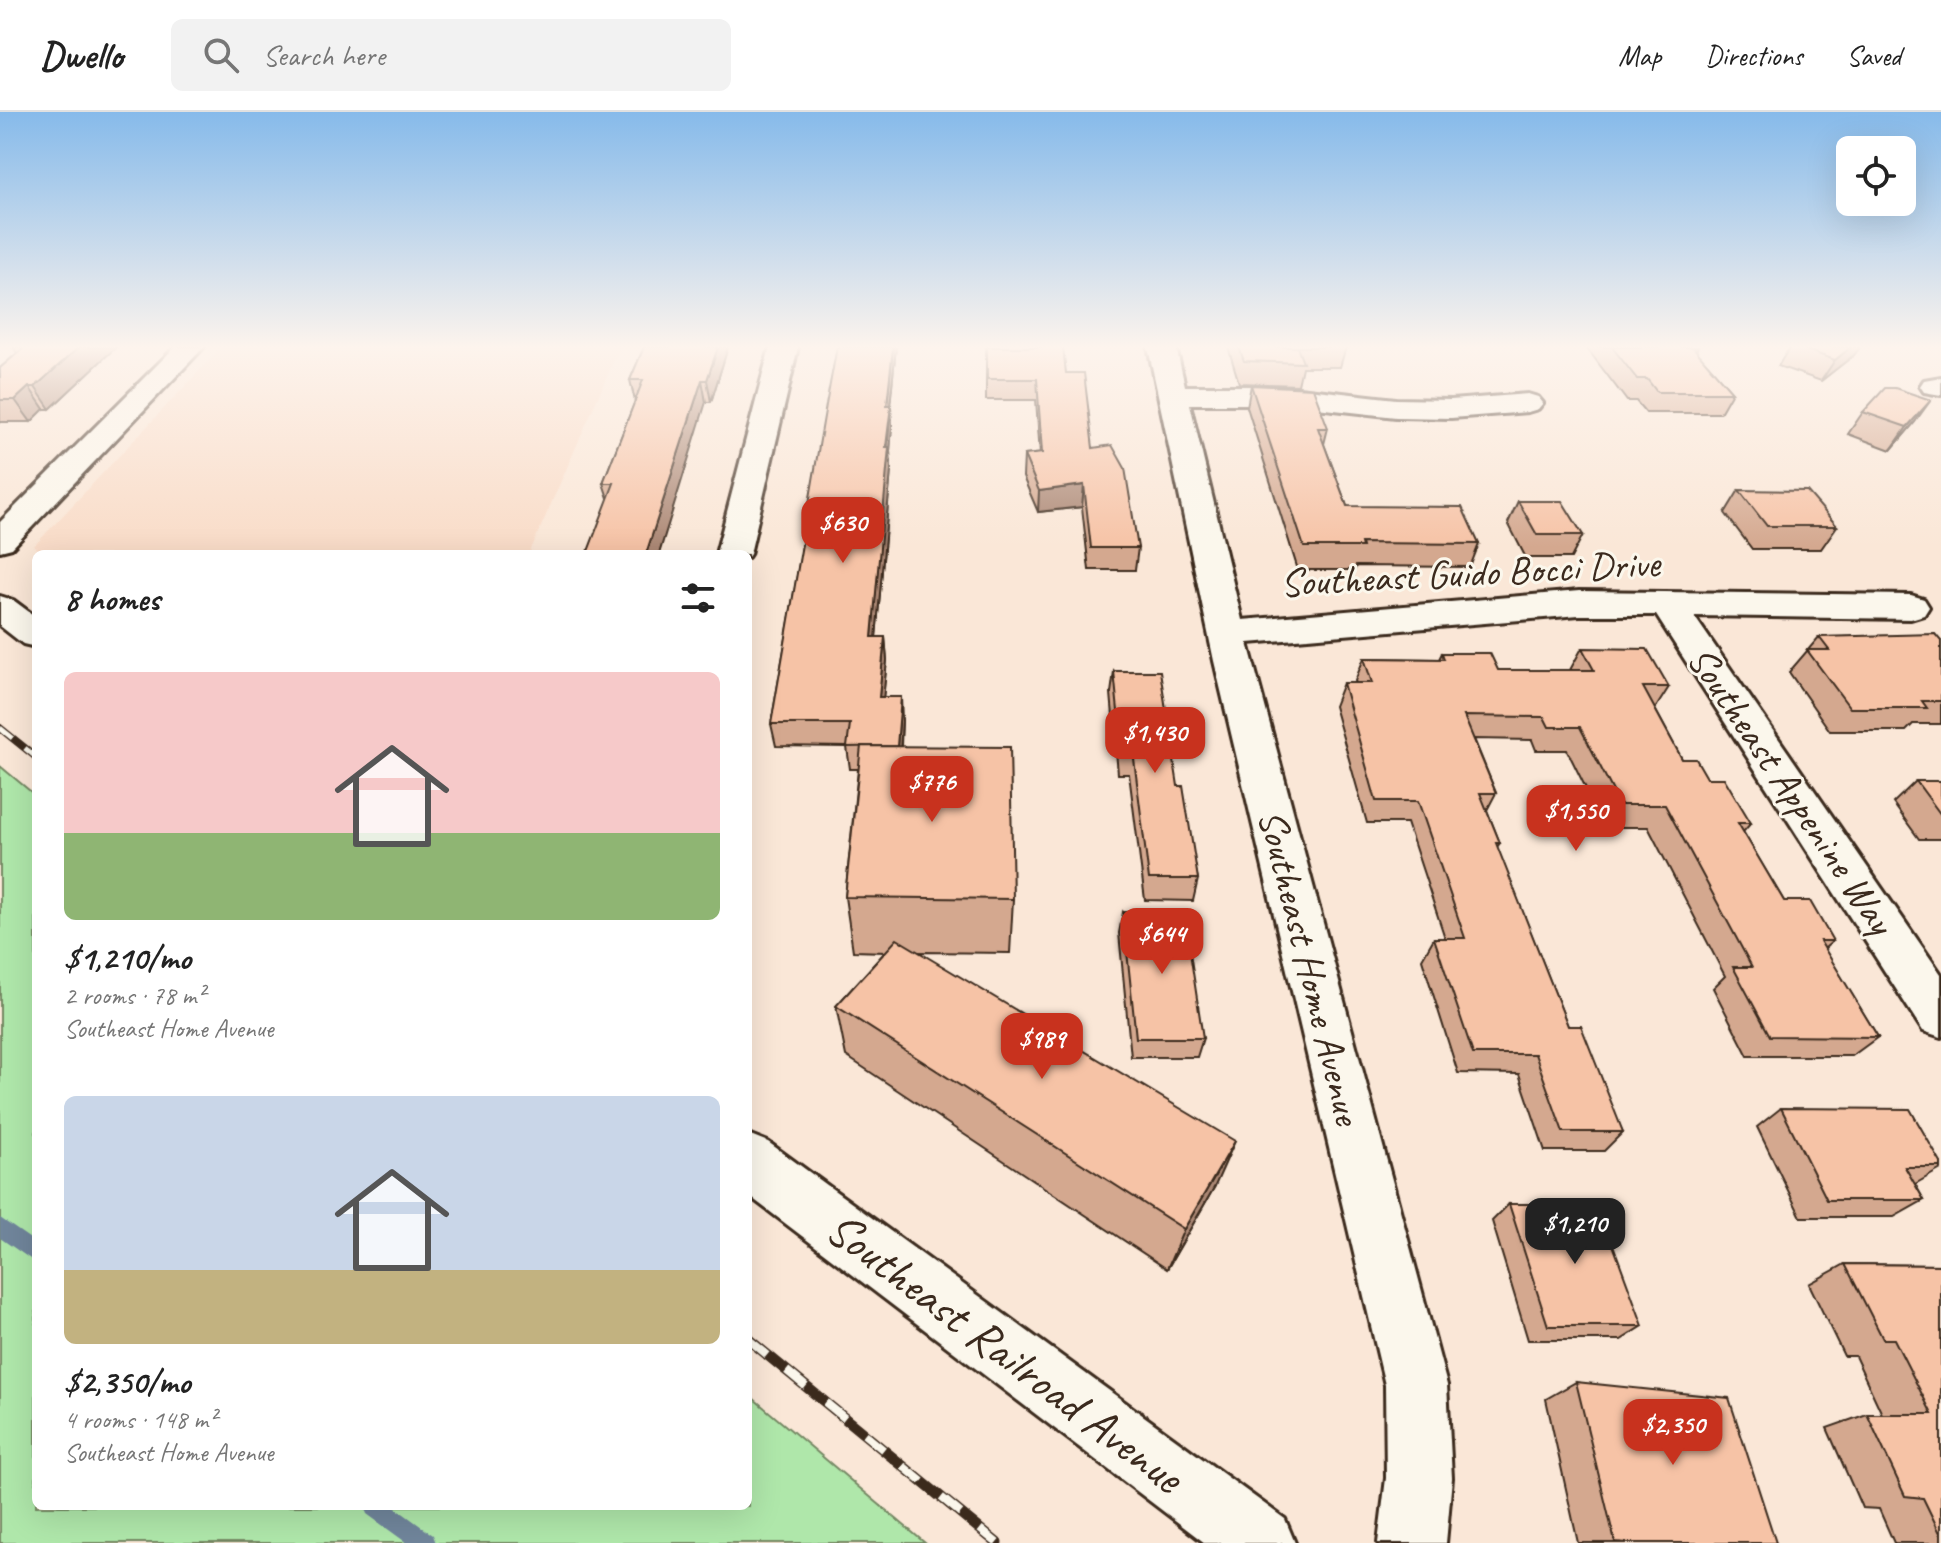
<!DOCTYPE html>
<html lang="en">
<head>
<meta charset="utf-8">
<style>
  :root { --surface:#fff; --page:#f2f2f2; --text:#222; --muted:#767676; --line:#e0e0e0; --accent:#c8321e }
  body { margin:0; font-family:Caveat,sans-serif; background:var(--page); color:var(--text); height:100vh; display:flex; flex-direction:column; font-size:30px; white-space:nowrap }
  * { box-sizing:border-box; margin:0 }
  p { font-size:26px; color:var(--muted) }
  .icon { flex:none; width:44px; height:44px; fill:none; stroke:currentColor; stroke-width:2; stroke-linecap:round; stroke-linejoin:round }
  .map { position:relative; flex:1; overflow:hidden }
  .side { position:absolute; left:32px; top:438px; width:720px; height:960px; display:flex; flex-direction:column; background:var(--surface); border-radius:12px; box-shadow:0 8px 32px #0002 }
  .side>* { flex:none }
  .buttons { position:absolute; left:1836px; top:24px; display:grid; gap:16px }
  .buttons a { display:grid; place-items:center; width:80px; height:80px; border-radius:12px; background:var(--surface); box-shadow:0 8px 32px #0002; font-size:40px }
  .price { position:absolute; translate:-50% -68px; padding:0 18px; border-radius:16px; background:var(--accent); color:#fff; font-size:26px; line-height:52px; filter:drop-shadow(0 2px 4px #0008) }
  .price::after { content:''; position:absolute; left:50%; top:48px; width:24px; height:18px; margin-left:-12px; background:inherit; clip-path:polygon(0 0,100% 0,50% 100%) }
  .price.current { background:#222; color:#fff }
  ul { padding:0; list-style:none }
  li { display:grid; align-content:center; gap:16px; height:424px; padding:0 32px }
  li span { display:grid; place-items:center; height:248px; border-radius:12px; color:#555 }
  li>.icon { margin-inline-start:auto }
  span .icon { width:144px; height:144px; fill:#fffc; stroke-width:1 }
  li b { font-size:34px }
  h2 { display:flex; justify-content:space-between; align-items:center; height:96px; padding:0 32px; font-size:34px }
  header { display:flex; align-items:center; gap:48px; box-sizing:border-box; height:112px; padding:0 40px; background:var(--surface); border-bottom:2px solid var(--line) }
  header strong { font-size:38px }
  nav { display:flex; gap:44px; margin-inline-start:auto; font-size:28px }
  .search { width:560px; height:72px; background:var(--page); display:flex; align-items:center; gap:20px; box-sizing:border-box; padding:0 28px; border-radius:12px; color:var(--muted); font-size:30px }
  .map>svg:first-child { display:block }
  .built { fill:#f9dcc8 }
  .green { fill:#afe7aa; stroke:#758864; stroke-width:2 }
  .lines { fill:none; stroke-linecap:round; stroke-linejoin:round }
  .stream { fill:#70859b; fill-rule:evenodd }
  .minor-casing { stroke:#3b2a1e; stroke-width:6 }
  .minor { fill:#fbf7ec; fill-rule:evenodd }
  .rail-far1-casing { stroke:#3b2a1e; stroke-width:8 }
  .rail-casing { stroke:#3b2a1e; stroke-width:11 }
  .rail-far1 { stroke:#fbf7ec; stroke-width:5; stroke-dasharray:16; stroke-linecap:butt }
  .rail { stroke:#fbf7ec; stroke-width:8; stroke-dasharray:25; stroke-linecap:butt }
  .wall { fill:#d4a88f; stroke:#3b2a1e; stroke-width:2 }
  .shaded-wall { fill:#ac8874; stroke:#3b2a1e; stroke-width:2 }
  .building { fill:#f6c3a6; stroke:#3b2a1e; stroke-width:2 }
  .labels { text-anchor:middle; dominant-baseline:central; stroke-width:6; stroke-linejoin:round; paint-order:stroke }
  .street-label { font-size:40px; fill:#3b2a1e; stroke:#fbf7ec }
  .near-street-label { font-size:48px; fill:#3b2a1e; stroke:#fbf7ec }
</style>
</head>
<body>
<header>
<strong>Dwello</strong>
<div class="search"><svg class="icon" aria-label="search" viewBox="0 0 24 24"><circle cx="10" cy="10" r="6"/><path d="M15 15l6 6"/></svg>Search here</div>
<nav><a>Map</a><a>Directions</a><a>Saved</a></nav>
</header>
<div class="map">
<svg width="1941" height="1431" viewBox="0 0 1941 1431">
  <rect width="100%" height="100%" fill="#fae7d7"/>
  <filter id="ink" filterUnits="userSpaceOnUse"><feTurbulence type="fractalNoise" baseFrequency=".0125" numOctaves="2"/><feDisplacementMap in="SourceGraphic" scale="16" xChannelSelector="R" yChannelSelector="G"/><feConvolveMatrix kernelMatrix="1 2 1 2 8 2 1 2 1" color-interpolation-filters="sRGB"/></filter>
  <g filter="url(#ink)">
    <path class="built" d="M222 235H620L529 442H45L34 434Z"/>
    <path class="green" d="M0 654 36 684V1394H748V1282L925 1431H0Z"/>
    <g class="lines">
      <g class="stream">
        <path d="M0 1106 36 1131V1151L0 1126Z"/>
        <path d="M364 1394H393L433 1423 436 1431H407L367 1402Z"/>
      </g>
      <defs>
        <g id="minor">
          <path d="M175 235H204L12 436 0 439V410Z"/>
          <path d="M770 235H798L750 442 748 445V442H716Z"/>
          <path d="M1148 235H1176L1185 274H1281L1396 287 1451 288 1528 282 1538 285 1543 291 1538 297 1528 300 1451 306 1396 305 1281 292H1190L1242 508 1579 479 1911 483 1924 487 1929 495 1924 503 1911 507 1694 504 1941 862V925L1923 919 1656 503H1579L1248 531 1447 1273 1452 1366 1446 1431H1378L1386 1366 1385 1273 1214 549Z"/>
          <path d="M1941 265V283L1924 280 1920 274 1924 268Z"/>
          <path d="M0 484 13 488 36 505V535L23 532 0 514Z"/>
          <path d="M748 1022 768 1030 1285 1407 1295 1431H1205L748 1083Z"/>
        </g>
      </defs>
      <use href="#minor" class="minor-casing"/>
      <use href="#minor" class="minor"/>
      <defs>
        <path id="rail-far1" d="M0 616 36 645"/>
        <path id="rail" d="M748 1227 997 1431"/>
      </defs>
      <use href="#rail-far1" class="rail-far1-casing"/>
      <use href="#rail" class="rail-casing"/>
      <use href="#rail-far1" class="rail-far1"/>
      <use href="#rail" class="rail"/>
    </g>
    <g class="wall">
      <path d="M13 235H116L50 297H44L31 310H0V256L17 241Z"/>
      <path d="M644 235H728L711 290H706L608 386 603 371 635 289 630 268Z"/>
      <path d="M837 235H896L890 293 892 314 890 339 891 358 876 525H885L887 548 883 585 902 608 901 634 1013 787 1010 841 919 840 1215 1074 1167 1157 846 944 836 894 885 840 853 839 845 785 858 657H850L847 635 776 634 771 612Z"/>
      <path d="M986 235 1066 261 1093 336 1138 436 1135 458H1089L1082 395 1038 400 1023 365 1024 343 1040 342 1036 288H986Z"/>
      <path d="M1228 235H1346L1340 255H1302L1298 273 1239 271Z"/>
      <path d="M1586 235H1698L1696 239 1732 280 1720 301H1646L1636 289H1627Z"/>
      <path d="M1790 235H1860L1854 243 1821 269 1778 254Z"/>
      <path d="M1251 273 1328 316 1324 332 1347 394 1479 432 1470 455 1356 454 1355 458H1298L1247 295Z"/>
      <path d="M1863 300 1915 310 1891 338 1848 322Z"/>
      <path d="M1739 378 1837 414 1821 437H1752L1725 401Z"/>
      <path d="M1518 389 1583 423 1571 446H1526L1508 411Z"/>
      <path d="M1819 525 1941 529V612H1913L1906 619H1830L1789 560Z"/>
      <path d="M1582 536 1669 575 1655 597 1682 647 1707 666 1751 711 1743 720 1784 789 1833 829 1824 837 1878 925 1852 944H1748L1713 876 1725 864 1648 715H1605L1567 638H1536L1532 628 1474 627 1496 681 1487 698 1500 731 1497 735 1568 914 1623 1020 1604 1039H1545L1519 962 1458 961 1422 847 1434 826H1445L1407 711H1367L1334 594 1343 571H1356L1355 569 1364 546 1439 547 1442 541 1498 558H1570Z"/>
      <path d="M1114 559 1178 674 1198 767 1193 789 1145 788 1129 662H1118L1111 581Z"/>
      <path d="M1916 669H1941V727H1919L1893 691Z"/>
      <path d="M1123 800 1203 926 1197 945H1131L1119 821Z"/>
      <path d="M1781 996 1941 1051V1057L1915 1072 1924 1088 1894 1105H1801L1757 1015Z"/>
      <path d="M1509 1092 1643 1214 1621 1228H1528L1492 1109Z"/>
      <path d="M1845 1152 1941 1153V1431H1894L1879 1397 1862 1396 1827 1316 1867 1302H1882L1855 1244H1844L1809 1172Z"/>
      <path d="M1576 1270 1776 1431H1578L1546 1287Z"/>
    </g>
    <g class="shaded-wall">
      <path d="M79 235H116L50 297 35 275Z"/>
      <path d="M718 235H728L711 290 707 268Z"/>
      <path d="M893 235H896L888 314 887 293Z"/>
      <path d="M1851 235H1860L1854 243 1821 269 1835 248Z"/>
      <path d="M702 268 706 290 659 442H646Z"/>
      <path d="M29 275 44 297 31 310 15 288Z"/>
      <path d="M1931 288 1915 310 1891 338 1907 315Z"/>
      <path d="M891 293 892 314 890 339 891 358 874 548 872 525Z"/>
      <path d="M1084 373 1082 395 1038 400 1039 379Z"/>
      <path d="M885 525 887 548 881 608 879 585Z"/>
      <path d="M901 585 902 608 899 658 897 635Z"/>
      <path d="M1235 1029 1215 1074 1167 1157 1184 1117Z"/>
    </g>
    <g class="building">
      <path d="M25 235H79L35 275H29L15 288H0V256Z"/>
      <path d="M644 235H718L707 268H702L646 442H587L614 371H603L643 268H630Z"/>
      <path d="M837 235H893L887 293H891L886 335H889L872 525H885L879 585H901L897 634 847 635 850 612H771L826 293Z"/>
      <path d="M987 235H1063L1066 261H1084L1093 336 1112 333 1125 356 1138 436H1091L1084 373 1039 379 1024 343 1042 341 1037 267H987Z"/>
      <path d="M1239 235H1297L1303 251 1244 249Z"/>
      <path d="M1612 235H1693L1732 280H1657L1647 267H1637Z"/>
      <path d="M1798 235H1851L1835 248Z"/>
      <path d="M1251 273 1313 276 1328 316H1318L1347 394 1462 395 1479 432 1361 431 1362 435H1304Z"/>
      <path d="M1885 276H1895L1931 288 1907 315 1863 300Z"/>
      <path d="M1739 378 1807 379 1837 414H1767Z"/>
      <path d="M1518 389H1562L1583 423H1537Z"/>
      <path d="M1935 522 1941 529V589H1922L1927 596H1850L1807 538H1829L1819 525Z"/>
      <path d="M1582 536 1647 537 1669 575H1643L1682 647H1696L1707 666H1724L1751 711H1738L1784 789H1810L1833 829H1820L1878 925 1770 924 1733 855H1752L1665 693H1620L1580 615H1549L1544 605 1464 604 1496 681H1480L1500 731H1496L1568 914H1581L1623 1020H1563L1535 942H1473L1434 826H1465L1418 689H1376L1343 571H1372L1364 546 1444 547 1442 541H1490L1498 558H1594Z"/>
      <path d="M1114 559H1160L1178 674H1183L1198 767H1149L1133 639H1122Z"/>
      <path d="M861 634 1010 635 1013 787 845 785Z"/>
      <path d="M1916 669H1941V703Z"/>
      <path d="M1123 800 1184 801 1203 926H1136Z"/>
      <path d="M897 827 1235 1029 1184 1117 836 894Z"/>
      <path d="M1781 996 1910 997 1941 1051V1055H1905L1924 1088H1827Z"/>
      <path d="M1509 1092H1598L1643 1214H1548Z"/>
      <path d="M1845 1152 1941 1153V1423L1923 1386 1905 1384 1867 1302H1932L1894 1227H1883Z"/>
      <path d="M1576 1270 1729 1286 1776 1431H1628L1615 1430Z"/>
    </g>
  </g>
  <linearGradient id="sky" x2="0" y2="1"><stop stop-color="#86baea"/><stop offset="0.54" stop-color="#fdf4ed"/><stop offset="1" stop-color="#fdf4ed" stop-opacity="0"/></linearGradient>
  <rect width="1941" height="435" fill="url(#sky)"/>
  <g class="labels">
    <g class="street-label">
      <text transform="translate(1470 461) rotate(-3)">Southeast Guido Bocci Drive</text>
      <text transform="translate(1791 678) rotate(56)">Southeast Appenine Way</text>
      <text transform="translate(1310 855) rotate(76)">Southeast Home Avenue</text>
    </g>
    <g class="near-street-label">
      <text transform="translate(1005 1240) rotate(37)">Southeast Railroad Avenue</text>
    </g>
  </g>
</svg>
<div class="buttons">
<a><svg class="icon" aria-label="locate" viewBox="0 0 24 24"><circle cx="12" cy="12" r="6"/><path d="M12 2v4M12 18v4M2 12h4M18 12h4"/></svg></a>
</div>
<b class="price" style="left:843px;top:453px">$630</b>
<b class="price" style="left:1155px;top:663px">$1,430</b>
<b class="price" style="left:932px;top:712px">$776</b>
<b class="price" style="left:1576px;top:741px">$1,550</b>
<b class="price" style="left:1162px;top:864px">$644</b>
<b class="price" style="left:1042px;top:969px">$989</b>
<b class="price current" style="left:1575px;top:1154px">$1,210</b>
<b class="price" style="left:1673px;top:1355px">$2,350</b>
<section class="side">
<h2>8 homes<svg class="icon" aria-label="filters" viewBox="0 0 24 24"><path d="M4 7h16M4 17h16"/><circle cx="9" cy="7" r="2"/><circle cx="15" cy="17" r="2"/></svg></h2>
<ul>
<li><span style="background:linear-gradient(#f6c9c9 65%,#8fb573 0)"><svg class="icon" aria-label="home" viewBox="0 0 24 24"><path d="M3 11l9-7 9 7M6 9v11h12V9"/></svg></span><div><b>$1,210/mo</b><p>2 rooms · 78 m²</p><p>Southeast Home Avenue</p></div></li>
<li><span style="background:linear-gradient(#c9d6e8 70%,#c2b280 0)"><svg class="icon" aria-label="home" viewBox="0 0 24 24"><path d="M3 11l9-7 9 7M6 9v11h12V9"/></svg></span><div><b>$2,350/mo</b><p>4 rooms · 148 m²</p><p>Southeast Home Avenue</p></div></li>
</ul>
</section>
</div>
</body>
</html>
